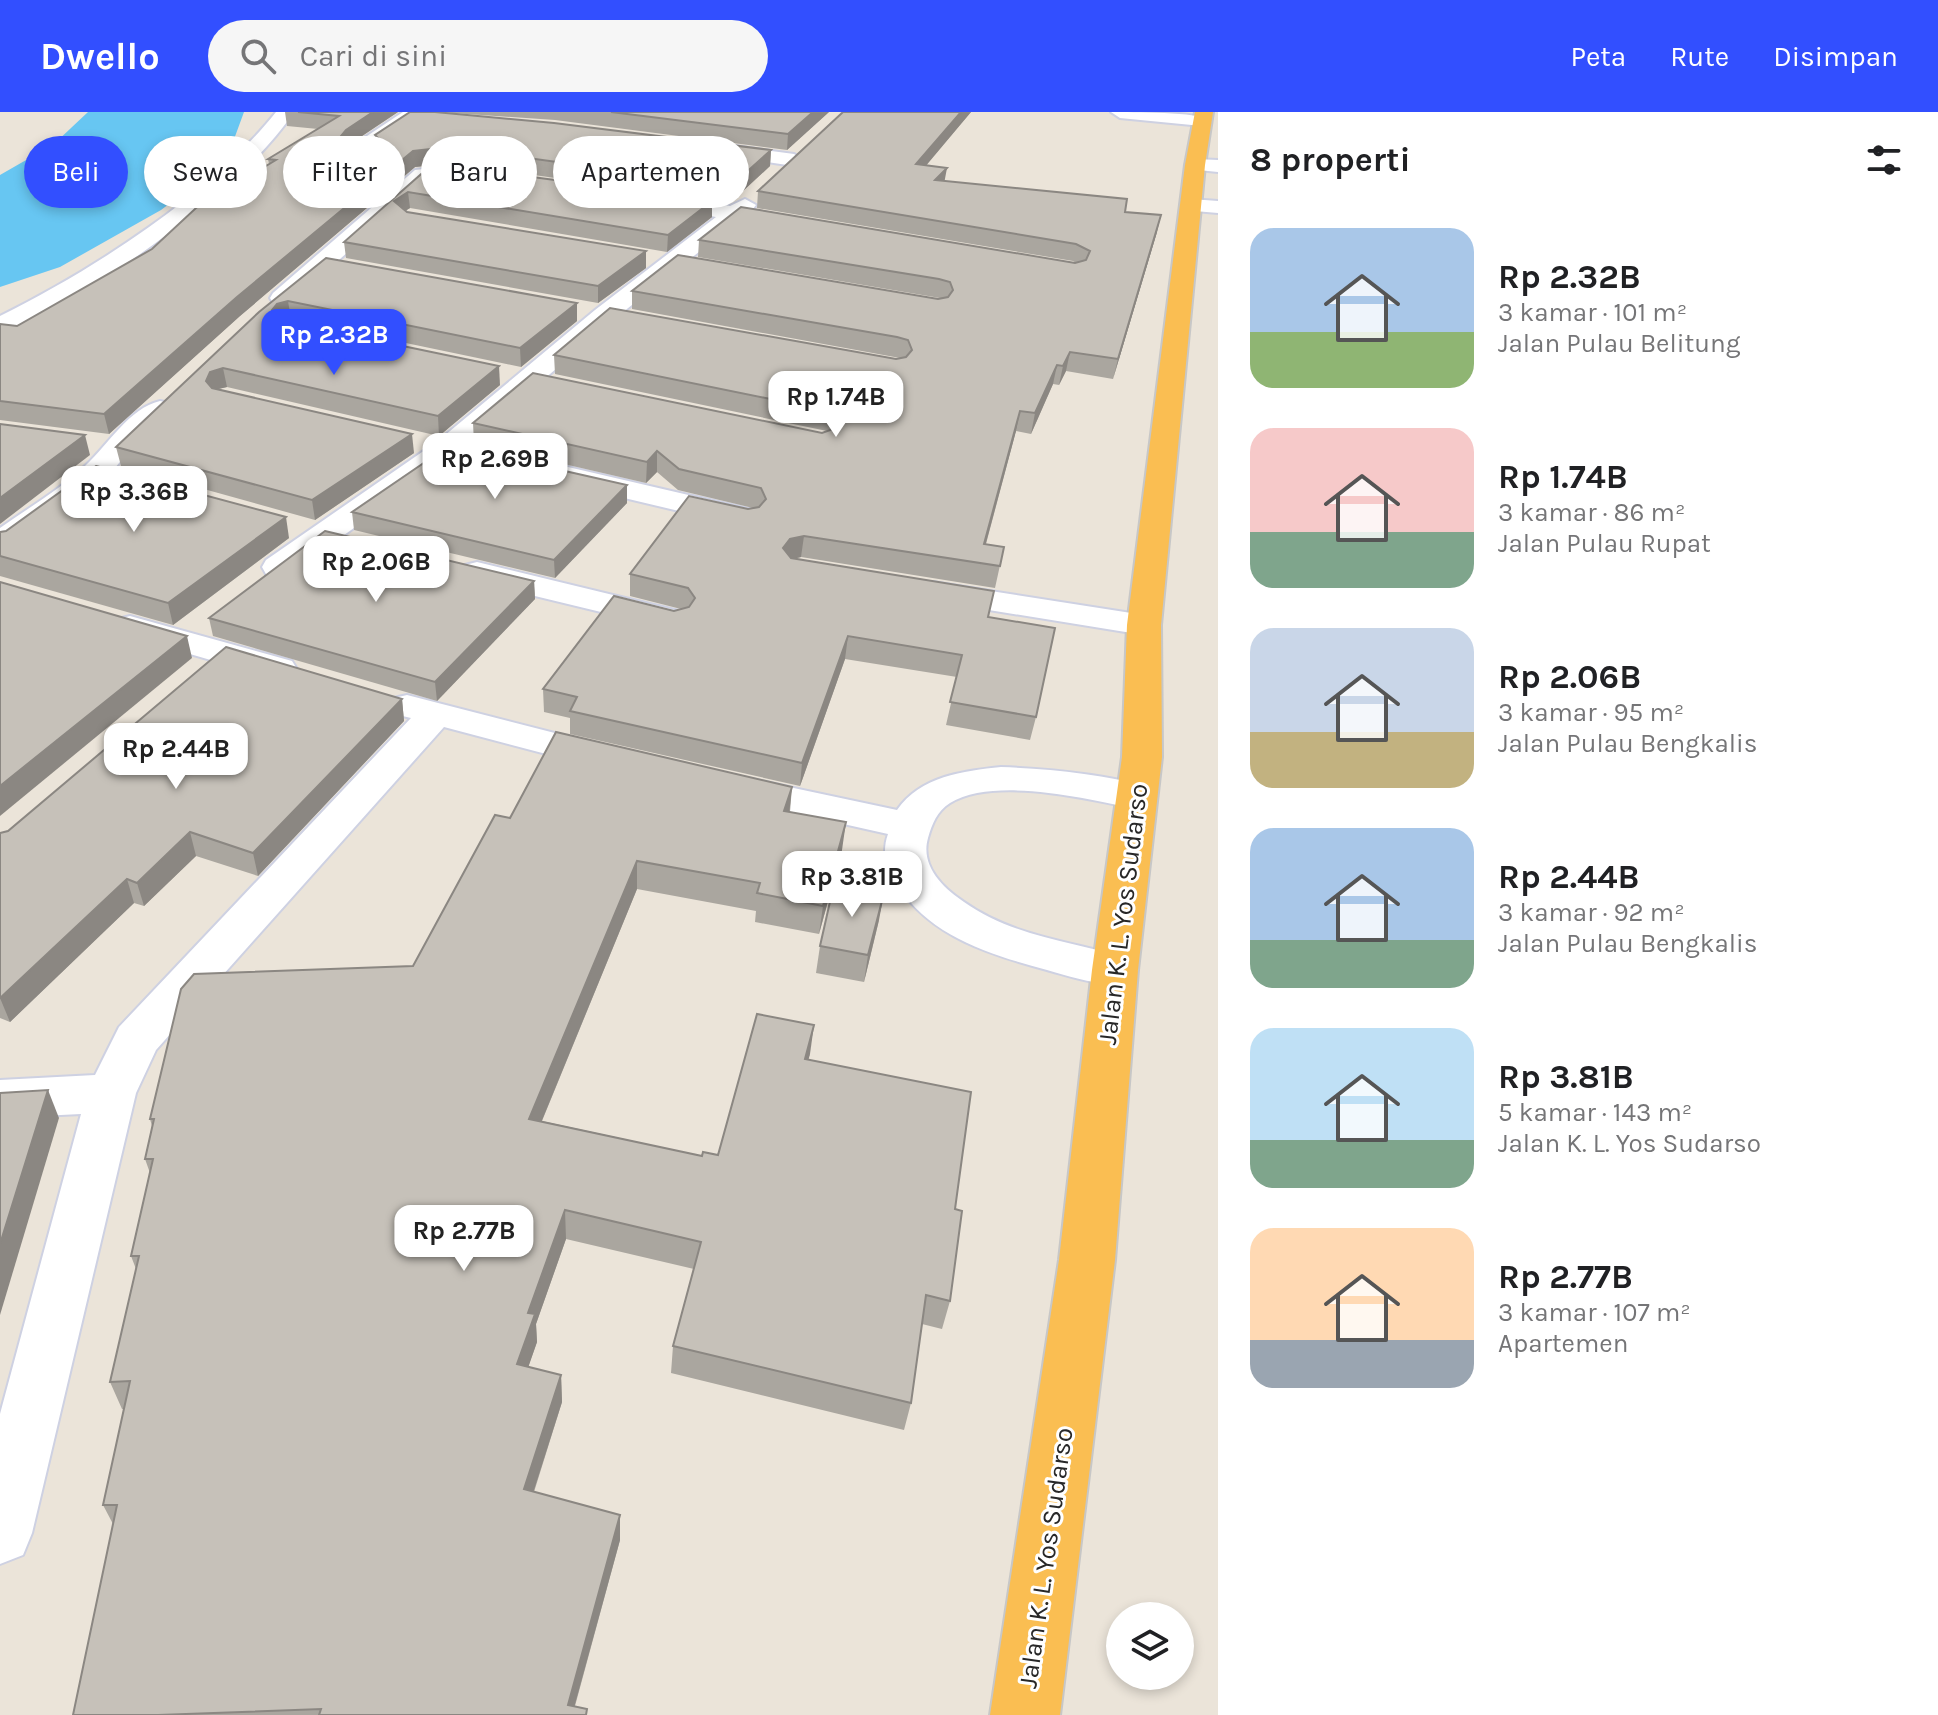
<!DOCTYPE html>
<html lang="id">
<head>
<meta charset="utf-8">
<style>
  :root { --surface:#fff; --page:#f6f6f6; --text:#202124; --muted:#757577; --accent:#324fff }
  body { margin:0; font-family:Karla,sans-serif; background:var(--page); color:var(--text); height:100vh; display:flex; flex-direction:column; font-size:30px; white-space:nowrap }
  * { box-sizing:border-box; margin:0 }
  p { font-size:26px; color:var(--muted) }
  .icon { flex:none; width:44px; height:44px; fill:none; stroke:currentColor; stroke-width:2; stroke-linecap:round; stroke-linejoin:round }
  .map { position:relative; flex:1; overflow:hidden }
  .panel { display:flex; flex-direction:column; background:var(--surface); width:720px }
  .panel>* { flex:none }
  .guide { position:absolute; left:24px; top:24px; width:760px; height:72px; display:flex; gap:16px }
  .buttons { position:absolute; left:1106px; top:1490px; display:grid; gap:16px }
  .buttons a { display:grid; place-items:center; width:88px; height:88px; border-radius:50%; background:var(--surface); box-shadow:0 4px 12px #0003; font-size:40px }
  .price { position:absolute; translate:-50% -68px; padding:0 18px; border-radius:16px; background:#fff; color:#222; font-size:26px; line-height:52px; filter:drop-shadow(0 2px 4px #0008) }
  .price::after { content:''; position:absolute; left:50%; top:48px; width:24px; height:18px; margin-left:-12px; background:inherit; clip-path:polygon(0 0,100% 0,50% 100%) }
  .price.selected { background:var(--accent); color:#fff }
  ul { padding:0; list-style:none }
  li { display:flex; align-items:center; gap:24px; height:200px; padding:0 32px }
  li span { display:grid; place-items:center; flex:none; width:224px; height:160px; border-radius:24px; color:#555 }
  li>.icon { margin-inline-start:auto }
  span .icon { width:96px; height:96px; fill:#fffc; stroke-width:1 }
  li b { font-size:34px }
  h2 { display:flex; justify-content:space-between; align-items:center; height:96px; padding:0 32px; font-size:34px }
  .tag { padding:0 28px; border-radius:36px; background:var(--surface); box-shadow:0 4px 12px #0003; font-size:28px; line-height:72px }
  .tag.selected { background:var(--accent); color:#fff }
  header { display:flex; align-items:center; gap:48px; box-sizing:border-box; height:112px; padding:0 40px; background:var(--accent); color:#fff }
  header strong { font-size:38px }
  nav { display:flex; gap:44px; margin-inline-start:auto; font-size:28px }
  .search { width:560px; height:72px; background:var(--page); display:flex; align-items:center; gap:20px; box-sizing:border-box; padding:0 28px; border-radius:44px; color:var(--muted); font-size:30px }
  main { display:flex; flex:1; min-height:0 }
  .map>svg:first-child { display:block }
  .water { fill:#67c6f2 }
  .lines { fill:none; stroke-linecap:round; stroke-linejoin:round }
  .minor-casing { stroke:#ced1e2; stroke-width:4 }
  .trunk-casing { stroke:#c7c7c7; stroke-width:4 }
  .minor { fill:#fff; fill-rule:evenodd }
  .trunk { fill:#fabe52; fill-rule:evenodd }
  .wall { fill:#aaa69f }
  .shaded-wall { fill:#8b8782 }
  .building { fill:#c6c1b9; stroke:#8b8782; stroke-width:2 }
  .labels { text-anchor:middle; dominant-baseline:central; stroke-width:6; stroke-linejoin:round; paint-order:stroke }
  .street-label { font-size:26px; fill:#282828; stroke:#fff }
</style>
</head>
<body>
<header>
<strong>Dwello</strong>
<div class="search"><svg class="icon" aria-label="search" viewBox="0 0 24 24"><circle cx="10" cy="10" r="6"/><path d="M15 15l6 6"/></svg>Cari di sini</div>
<nav><a>Peta</a><a>Rute</a><a>Disimpan</a></nav>
</header>
<main>
<div class="map">
<svg width="1218" height="1603" viewBox="0 0 1218 1603">
  <rect width="100%" height="100%" fill="#ebe4d9"/>
  <path class="water" d="M88 0H244L226 49 161 98 60 155 0 175V63L54 32Z"/>
  <g class="lines">
    <defs>
      <g id="minor">
        <path d="M276 0H294C245 72 137 149 61 192 42 202 21 216 0 222V204C93 158 211 82 276 0Z"/>
        <path d="M403 0H424L372 38 378 43 375 47 368 49 349 44 346 40 349 36Z"/>
        <path d="M1111 0C1132 0 1198 0 1211 8L1202 14 1120 6Z"/>
        <path d="M713 31 794 42 804 48 794 54 706 41 703 37Z"/>
        <path d="M1195 47 1218 48V60L1188 57 1185 53Z"/>
        <path d="M449 54 456 56 459 60 456 64 428 68 291 191H273L270 186 273 181 415 58Z"/>
        <path d="M652 81 730 94 745 87 756 93 752 98 801 107 804 112 793 119 738 109 613 208 458 341 290 462 278 465 266 462 262 455 266 448 438 329 595 198 716 105 644 92 641 87Z"/>
        <path d="M1191 87 1218 89V101L1183 98 1180 93 1183 88Z"/>
        <path d="M160 289 170 291 174 297 127 341 107 366 11 438 0 441V416C28 396 61 377 86 353 108 333 129 296 160 289Z"/>
        <path d="M568 355 753 398 758 405 753 412 742 414 557 370 553 364 557 358Z"/>
        <path d="M477 450 679 499 684 506 679 513 667 516 465 467 460 460 465 453Z"/>
        <path d="M933 470 1144 503 1156 506 1161 513 1156 520 1144 523 921 487 916 480 921 473Z"/>
        <path d="M130 504 292 549 297 557 292 565 279 568 118 521 113 514 118 507Z"/>
        <path d="M407 583 621 638 627 646 621 654 607 658 444 615 156 938 136 981 32 1421 23 1443 0 1452V1302L81 1002 0 1006V968L95 963 119 915 411 606 394 602 388 594 394 586Z"/>
        <path d="M1001 655C1052 657 1102 662 1151 675L1157 684 1151 693 1137 697C1088 687 995 664 950 691 937 699 932 712 928 726 920 754 943 776 964 790 1013 825 1075 830 1131 847L1138 858 1131 869C1104 877 1073 865 1047 858 991 843 931 825 898 774 887 757 881 742 888 722L719 684 713 675 719 666 733 663 897 698C921 664 963 659 1001 655Z"/>
      </g>
      <path id="trunk" d="M1195 0H1213L1205 53 1161 513 1162 645 1138 858 1115 1148 1060 1603H990L1059 1148 1092 858 1122 645 1127 513 1185 53Z"/>
    </defs>
    <use href="#minor" class="minor-casing"/>
    <use href="#trunk" class="trunk-casing"/>
    <use href="#minor" class="minor"/>
    <use href="#trunk" class="trunk"/>
  </g>
  <g class="wall">
    <path d="M285 0H398L350 32 366 36 374 34 376 31 375 23 771 38 770 54 730 91 450 51 415 55 240 204 109 322 0 308V212L17 214 152 137 269 52 268 47 318 17 287 14Z"/>
    <path d="M438 0H829L787 38 555 8Z"/>
    <path d="M843 0H971L926 53 945 69 1125 100 1157 120 1113 267 1066 259 1059 273 1053 272 1031 322 1016 319 986 432 1004 435 995 476 801 445 794 447 988 505 1036 605 1030 628 946 613 957 565 845 547 800 674 570 622V606L544 600 543 577 674 499 681 497 630 484V462L748 397 753 396 678 378 657 360 646 371 474 331 473 311 822 321 827 319 555 262 554 243 896 247 900 246 632 197V179L940 186 698 145 699 128 1076 151 1073 149 757 96 758 79Z"/>
    <path d="M428 56 712 89V105L667 140 410 96 405 99 646 156 598 191 346 146 344 130Z"/>
    <path d="M326 146 577 191V209L521 255 291 207 283 209 500 273 439 324 227 275 218 277 414 341 315 408 121 354 116 335Z"/>
    <path d="M627 373V391L555 466 354 418 352 400Z"/>
    <path d="M0 420 289 426 173 513 0 464Z"/>
    <path d="M534 469 535 487 437 589 213 524 209 506Z"/>
    <path d="M402 587 404 609 258 764 196 744 144 794 134 791 10 910 0 906V721Z"/>
    <path d="M792 675 790 700 842 738 819 822 755 810 756 799 637 777 542 1009 702 1044 718 1043 810 942 808 947 955 1097 950 1189 942 1217 922 1212 911 1291 904 1318 671 1261 673 1234 694 1157 566 1127 536 1212 537 1230 528 1255 561 1263 562 1290 534 1380 620 1403V1428L575 1594 587 1603H73L113 1412 103 1393 124 1297H122L110 1270 136 1157 131 1144 150 1061 145 1047 152 1014 150 1007 413 854 510 706Z"/>
    <path d="M879 808 864 870 816 861 820 834Z"/>
  </g>
  <g class="shaded-wall">
    <path d="M373 0H398L347 34 341 24 346 18Z"/>
    <path d="M813 0H829L787 38 788 22Z"/>
    <path d="M961 0H971L914 68 916 52Z"/>
    <path d="M449 35 450 51 415 55 240 204 109 322 104 302 237 185 413 39Z"/>
    <path d="M771 38 770 54 730 91 731 74Z"/>
    <path d="M947 56 944 72 935 68Z"/>
    <path d="M408 80 410 96 395 105 394 89Z"/>
    <path d="M712 89V105L667 140 668 123Z"/>
    <path d="M1161 103 1157 120 1113 267 1118 247Z"/>
    <path d="M646 139V156L598 191V174Z"/>
    <path d="M288 189 291 207 280 210 275 216 272 198 277 192Z"/>
    <path d="M577 191V209L521 255 520 236Z"/>
    <path d="M1070 240 1066 259 1059 273 1063 254Z"/>
    <path d="M1057 253 1053 272 1031 322 1035 301Z"/>
    <path d="M499 254 500 273 439 324 438 304Z"/>
    <path d="M223 256 227 275 214 278 206 269 210 260Z"/>
    <path d="M1020 299 1016 319 980 453 984 432Z"/>
    <path d="M412 322 414 341 315 408 312 388Z"/>
    <path d="M85 323 90 343 0 412V386Z"/>
    <path d="M657 339V360L646 371 647 350Z"/>
    <path d="M627 373V391L555 466 554 448Z"/>
    <path d="M286 405 289 426 173 513 168 491Z"/>
    <path d="M804 424 801 445 788 448 783 436 790 427Z"/>
    <path d="M534 469 535 487 437 589 435 570Z"/>
    <path d="M187 524 192 546 0 704V674Z"/>
    <path d="M848 524 845 547 800 674 802 651Z"/>
    <path d="M402 587 404 609 258 764 253 741Z"/>
    <path d="M792 675 789 703 784 699Z"/>
    <path d="M846 710 842 738 819 822 823 794Z"/>
    <path d="M190 720 196 744 144 794 137 771Z"/>
    <path d="M637 749V777L531 1035 529 1007Z"/>
    <path d="M127 767 134 791 10 910 0 886Z"/>
    <path d="M884 781 879 808 864 870 868 843Z"/>
    <path d="M814 913 810 942 801 975 805 947Z"/>
    <path d="M48 978 59 1006 0 1203V1132Z"/>
    <path d="M565 1098 566 1127 536 1212 537 1230 520 1279 517 1252 528 1201Z"/>
    <path d="M561 1263 562 1290 526 1403 524 1377Z"/>
    <path d="M620 1403V1428L572 1603 568 1593Z"/>
  </g>
  <g class="building">
    <path d="M298 0H373L346 18 341 24 345 30 366 36 374 34 379 27 375 23 410 0H435L554 11 771 38 731 74 449 35 413 39 237 185 104 302 0 289V212L17 214 152 137 196 96 276 48 268 47 339 4Z"/>
    <path d="M611 0H813L788 22Z"/>
    <path d="M843 0H961L916 52 947 56 935 68 1127 87 1125 100 1161 103 1118 247 1070 240 1063 254 1057 253 1035 301 1020 299 984 432 1004 435 1000 454 804 424 790 427 783 436 791 446 994 479 988 505 1055 516 1036 605 950 590 962 543 848 524 802 651 570 599 577 585 543 577 614 484 674 499 689 495 695 486 688 476 630 462 689 384 748 397 759 395 766 387 761 376 679 357 657 339 647 350 473 311 533 261 822 321 836 316 840 307 834 300 554 243 610 196 896 247 906 245 912 238 908 228 897 225 632 179 678 143 938 187 948 185 953 178 950 170 939 167 699 128 741 95 1075 151 1086 148 1090 139 1076 132 758 79Z"/>
    <path d="M449 54 712 89 668 123 408 80 394 89 407 100 646 139 598 174 344 130 428 56Z"/>
    <path d="M326 146 577 191 520 236 288 189 277 192 272 198 278 208 499 254 438 304 223 256 210 260 206 269 212 276 412 322 312 388 116 335 259 200Z"/>
    <path d="M0 312 85 323 0 386Z"/>
    <path d="M450 333 627 373 554 448 352 400Z"/>
    <path d="M96 354 286 405 168 491 0 444V420L6 419Z"/>
    <path d="M325 419 534 469 435 570 209 506Z"/>
    <path d="M0 470 187 524 0 674Z"/>
    <path d="M226 535 402 587 253 741 190 720 137 771 127 767 0 886V721L8 719Z"/>
    <path d="M556 620 792 675 784 699 846 710 823 794 757 781 760 771 637 749 529 1007 702 1044 703 1040 718 1043 757 902 814 913 805 947 971 980 955 1097 962 1099 950 1189 926 1183 911 1291 673 1234 701 1130 565 1098 528 1201 535 1202 517 1252 561 1263 524 1377 620 1403 568 1593 587 1597 586 1603H319L321 1597 158 1603H73L117 1393H103L130 1269 110 1270 139 1144H131L153 1047H145L154 1007H150L181 877 194 862 413 854 495 703 510 706Z"/>
    <path d="M834 772 884 781 868 843 820 834Z"/>
    <path d="M48 978 0 1132V981Z"/>
  </g>
  <g class="labels">
    <g class="street-label">
      <text transform="translate(1123 802) rotate(-83)">Jalan K. L. Yos Sudarso</text>
      <text transform="translate(1046 1446) rotate(-82)">Jalan K. L. Yos Sudarso</text>
    </g>
  </g>
</svg>
<div class="buttons">
<a><svg class="icon" aria-label="layers" viewBox="0 0 24 24"><path d="M12 4l9 5-9 5-9-5zM3 14l9 5 9-5"/></svg></a>
</div>
<b class="price selected" style="left:334px;top:265px">Rp 2.32B</b>
<b class="price" style="left:836px;top:327px">Rp 1.74B</b>
<b class="price" style="left:495px;top:389px">Rp 2.69B</b>
<b class="price" style="left:134px;top:422px">Rp 3.36B</b>
<b class="price" style="left:376px;top:492px">Rp 2.06B</b>
<b class="price" style="left:176px;top:679px">Rp 2.44B</b>
<b class="price" style="left:852px;top:807px">Rp 3.81B</b>
<b class="price" style="left:464px;top:1161px">Rp 2.77B</b>
<div class="guide">
<a class="tag selected">Beli</a>
<a class="tag">Sewa</a>
<a class="tag">Filter</a>
<a class="tag">Baru</a>
<a class="tag">Apartemen</a>
</div>
</div>
<section class="panel">
<h2>8 properti<svg class="icon" aria-label="filters" viewBox="0 0 24 24"><path d="M4 7h16M4 17h16"/><circle cx="9" cy="7" r="2"/><circle cx="15" cy="17" r="2"/></svg></h2>
<ul>
<li><span style="background:linear-gradient(#a9c7e8 65%,#8fb573 0)"><svg class="icon" aria-label="home" viewBox="0 0 24 24"><path d="M3 11l9-7 9 7M6 9v11h12V9"/></svg></span><div><b>Rp 2.32B</b><p>3 kamar · 101 m²</p><p>Jalan Pulau Belitung</p></div></li>
<li><span style="background:linear-gradient(#f6c9c9 65%,#7fa58c 0)"><svg class="icon" aria-label="home" viewBox="0 0 24 24"><path d="M3 11l9-7 9 7M6 9v11h12V9"/></svg></span><div><b>Rp 1.74B</b><p>3 kamar · 86 m²</p><p>Jalan Pulau Rupat</p></div></li>
<li><span style="background:linear-gradient(#c9d6e8 65%,#c2b280 0)"><svg class="icon" aria-label="home" viewBox="0 0 24 24"><path d="M3 11l9-7 9 7M6 9v11h12V9"/></svg></span><div><b>Rp 2.06B</b><p>3 kamar · 95 m²</p><p>Jalan Pulau Bengkalis</p></div></li>
<li><span style="background:linear-gradient(#a9c7e8 70%,#7fa58c 0)"><svg class="icon" aria-label="home" viewBox="0 0 24 24"><path d="M3 11l9-7 9 7M6 9v11h12V9"/></svg></span><div><b>Rp 2.44B</b><p>3 kamar · 92 m²</p><p>Jalan Pulau Bengkalis</p></div></li>
<li><span style="background:linear-gradient(#bfe0f5 70%,#7fa58c 0)"><svg class="icon" aria-label="home" viewBox="0 0 24 24"><path d="M3 11l9-7 9 7M6 9v11h12V9"/></svg></span><div><b>Rp 3.81B</b><p>5 kamar · 143 m²</p><p>Jalan K. L. Yos Sudarso</p></div></li>
<li><span style="background:linear-gradient(#ffd9b3 70%,#9aa5b1 0)"><svg class="icon" aria-label="home" viewBox="0 0 24 24"><path d="M3 11l9-7 9 7M6 9v11h12V9"/></svg></span><div><b>Rp 2.77B</b><p>3 kamar · 107 m²</p><p>Apartemen</p></div></li>
</ul>
</section>
</main>
</body>
</html>
